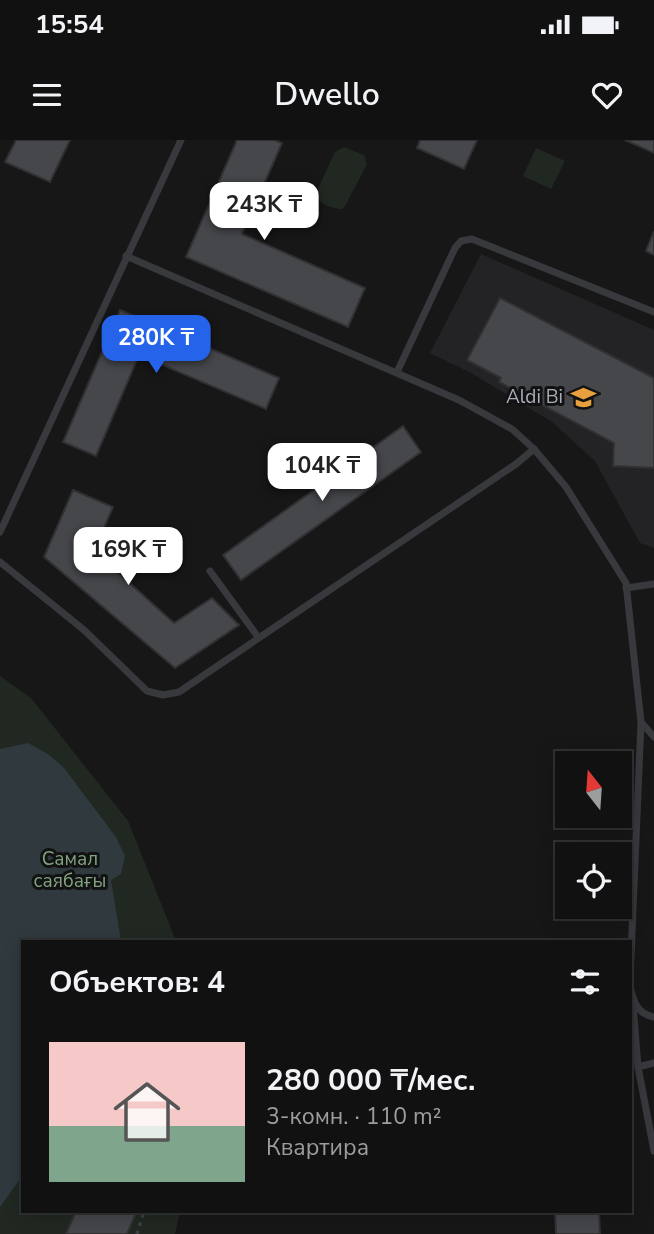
<!DOCTYPE html>
<html lang="ru">
<head>
<meta charset="utf-8">
<style>
  :root { --surface:#111112; --page:#1e1f20; --text:#f1f3f6; --muted:#9c9d9f; --line:#303132; --accent:#2563eb }
  body { margin:0; font-family:"Nunito Sans",sans-serif; background:var(--page); color:var(--text); height:100vh; display:flex; flex-direction:column; font-size:26px; white-space:nowrap }
  * { box-sizing:border-box; margin:0 }
  p { font-size:23px; color:var(--muted) }
  .icon { flex:none; width:38px; height:38px; fill:none; stroke:currentColor; stroke-width:2; stroke-linecap:round; stroke-linejoin:round }
  .map { position:relative; flex:1; overflow:hidden }
  .sheet { position:absolute; left:21px; top:800px; width:611px; height:273px; display:flex; flex-direction:column; background:var(--surface); border-radius:0px; box-shadow:0 4px 18px #0003,0 0 0 2px var(--line) }
  .sheet>* { flex:none }
  .needle { width:46px; rotate:343deg }
  .tools { position:absolute; left:555px; top:611px; display:grid; gap:14px }
  .tools a { display:grid; place-items:center; width:77px; height:77px; border-radius:0px; background:var(--surface); box-shadow:0 4px 18px #0003,0 0 0 2px var(--line); font-size:35px }
  .price { position:absolute; translate:-50% -60px; padding:0 16px; border-radius:14px; background:#fff; color:#222; font-size:23px; line-height:46px; filter:drop-shadow(0 2px 4px #0008) }
  .price::after { content:''; position:absolute; left:50%; top:42px; width:21px; height:16px; margin-left:-10px; background:inherit; clip-path:polygon(0 0,100% 0,50% 100%) }
  .price.active { background:var(--accent); color:#fff }
  ul { padding:0; list-style:none }
  li { display:flex; align-items:center; gap:21px; height:175px; padding:0 28px }
  li span { display:grid; place-items:center; flex:none; width:196px; height:140px; border-radius:0px; color:#555 }
  li>.icon { margin-inline-start:auto }
  span .icon { width:84px; height:84px; fill:#fffc; stroke-width:1 }
  li b { font-size:30px }
  h2 { display:flex; justify-content:space-between; align-items:center; height:84px; padding:0 28px; font-size:30px }
  .status { display:flex; justify-content:space-between; align-items:center; height:49px; padding:0 35px; background:var(--surface); direction:ltr }
  .status svg { height:19px; fill:currentColor }
  header { display:flex; justify-content:space-between; align-items:center; height:91px; padding:0 28px; background:var(--surface); font-size:32px; font-weight:600 }
  .map>svg:first-child { display:block }
  .built { fill:#232325 }
  .green { fill:#212821 }
  .water { fill:#2f393e }
  .building { fill:#46474b; stroke:#313134; stroke-width:2 }
  .lines { fill:none; stroke-linecap:round; stroke-linejoin:round }
  .path { stroke:#3e4044; stroke-width:3.5; stroke-dasharray:3.5 5; stroke-linecap:butt }
  .service { stroke:#38393d; stroke-width:7 }
  .labels { text-anchor:middle; dominant-baseline:central; stroke-width:6; stroke-linejoin:round; paint-order:stroke }
  .poi-label { font-size:19px; fill:#a9afb8; stroke:#121213; text-anchor:end }
  .park-label { font-size:19px; fill:#82a281; stroke:#121213 }
</style>
</head>
<body>
<div class="status"><b>15:54</b><svg viewBox="0 0 49 12"><path d="M0 12V9h3v3zM5 12V6h3v6zM10 12V3h3v9zM15 12V0h3v12zM26 1h20v11H26zM47 4h2v5h-2z"/></svg></div>
<header><svg class="icon" aria-label="menu" viewBox="0 0 24 24"><path d="M4 6h16M4 12h16M4 18h16"/></svg>Dwello<svg class="icon" aria-label="heart" viewBox="0 0 24 24"><path d="M12 20l-8-8c-3-5 5-10 8-4 3-6 11-1 8 4z"/></svg></header>
<div class="map">
<svg width="654" height="1094" viewBox="0 0 654 1094">
  <rect width="100%" height="100%" fill="#171718"/>
  <path class="built" d="M481 114 654 190V408L640 403 595 321 552 282 471 233 430 213Z"/>
  <g class="green">
    <path d="M344 7 364 15 367 24 345 66 342 69C333 69 317 63 315 55L335 12Z"/>
    <path d="M536 8 565 21 551 49 523 36Z"/>
    <path d="M0 536 31 558 128 681 176 801 23 802V1071H180L175 1094H0Z"/>
  </g>
  <path class="water" d="M28 603 48 614 64 628 116 697 125 716 121 734 111 740 121 801 23 802V1035L0 1067V609Z"/>
  <g class="building">
    <path d="M16 0H70L50 42 5 22Z"/>
    <path d="M237 0H274L282 3 242 94 365 148 348 187 186 117Z"/>
    <path d="M420 0H477L464 29 417 8Z"/>
    <path d="M625 0H654V13Z"/>
    <path d="M654 91V115L646 111Z"/>
    <path d="M500 158 654 238V328L613 326 614 303 499 242 501 238 467 220Z"/>
    <path d="M120 170 279 238 266 269 139 215 96 316 63 302Z"/>
    <path d="M403 286 421 312 241 440 223 415Z"/>
    <path d="M73 350 113 367 94 411 174 483 212 458 239 485 175 528 44 417Z"/>
    <path d="M76 1071H137L127 1094H66Z"/>
    <path d="M555 1071H599L600 1094H556Z"/>
  </g>
  <g class="lines">
    <path class="path" d="M137 1094 144 1071"/>
    <g class="service">
      <path d="M397 232 455 108 461 101 472 99 654 172"/>
      <path d="M534 309 566 347 626 443 641 582 654 597"/>
      <path d="M0 392 181 0"/>
      <path d="M0 422 84 490 147 551 163 555 179 552 516 324 534 309 512 289 459 260 126 116"/>
      <path d="M210 431 258 497"/>
      <path d="M626 448 654 444"/>
      <path d="M630 839 641 583"/>
      <path d="M630 846C633 861 637 874 654 877"/>
      <path d="M633 864 638 927"/>
      <path d="M654 923 638 927 654 1011"/>
    </g>
  </g>
  <defs>
    <symbol id="school-bare" viewBox="-9 -9 18 18"><path d="M0-5L7-2L0 1L-7-2ZM-4 1L0 2.5L4 1V4Q0 6-4 4Z" fill="#e8a03f" stroke="#121213" stroke-width="2.5" paint-order="stroke"/></symbol>
  </defs>
  <g fill-rule="evenodd">
    <use href="#school-bare" x="566" y="240" width="35" height="35"/>
  </g>
  <g class="labels">
    <g class="poi-label">
      <text x="563" y="257">Aldi Bi</text>
    </g>
    <g class="park-label">
      <text x="70" y="719">Самал<tspan x="70" dy="22">саябағы</tspan></text>
    </g>
  </g>
</svg>
<div class="tools">
<a><svg class="needle" viewBox="-14 -14 28 28"><path d="M0-13l5 13h-10z" fill="#e53935"/><path d="M0 13l5-13h-10z" fill="#9c9d9f"/></svg></a>
<a><svg class="icon" aria-label="locate" viewBox="0 0 24 24"><circle cx="12" cy="12" r="6"/><path d="M12 2v4M12 18v4M2 12h4M18 12h4"/></svg></a>
</div>
<b class="price" style="left:264px;top:102px">243K ₸</b>
<b class="price active" style="left:156px;top:235px">280K ₸</b>
<b class="price" style="left:322px;top:363px">104K ₸</b>
<b class="price" style="left:128px;top:447px">169K ₸</b>
<section class="sheet">
<h2>Объектов: 4<svg class="icon" aria-label="filters" viewBox="0 0 24 24"><path d="M4 7h16M4 17h16"/><circle cx="9" cy="7" r="2"/><circle cx="15" cy="17" r="2"/></svg></h2>
<ul>
<li><span style="background:linear-gradient(#f6c9c9 60%,#7fa58c 0)"><svg class="icon" aria-label="home" viewBox="0 0 24 24"><path d="M3 11l9-7 9 7M6 9v11h12V9"/></svg></span><div><b>280 000 ₸/мес.</b><p>3-комн. · 110 m²</p><p>Квартира</p></div></li>
</ul>
</section>
</div>
</body>
</html>
